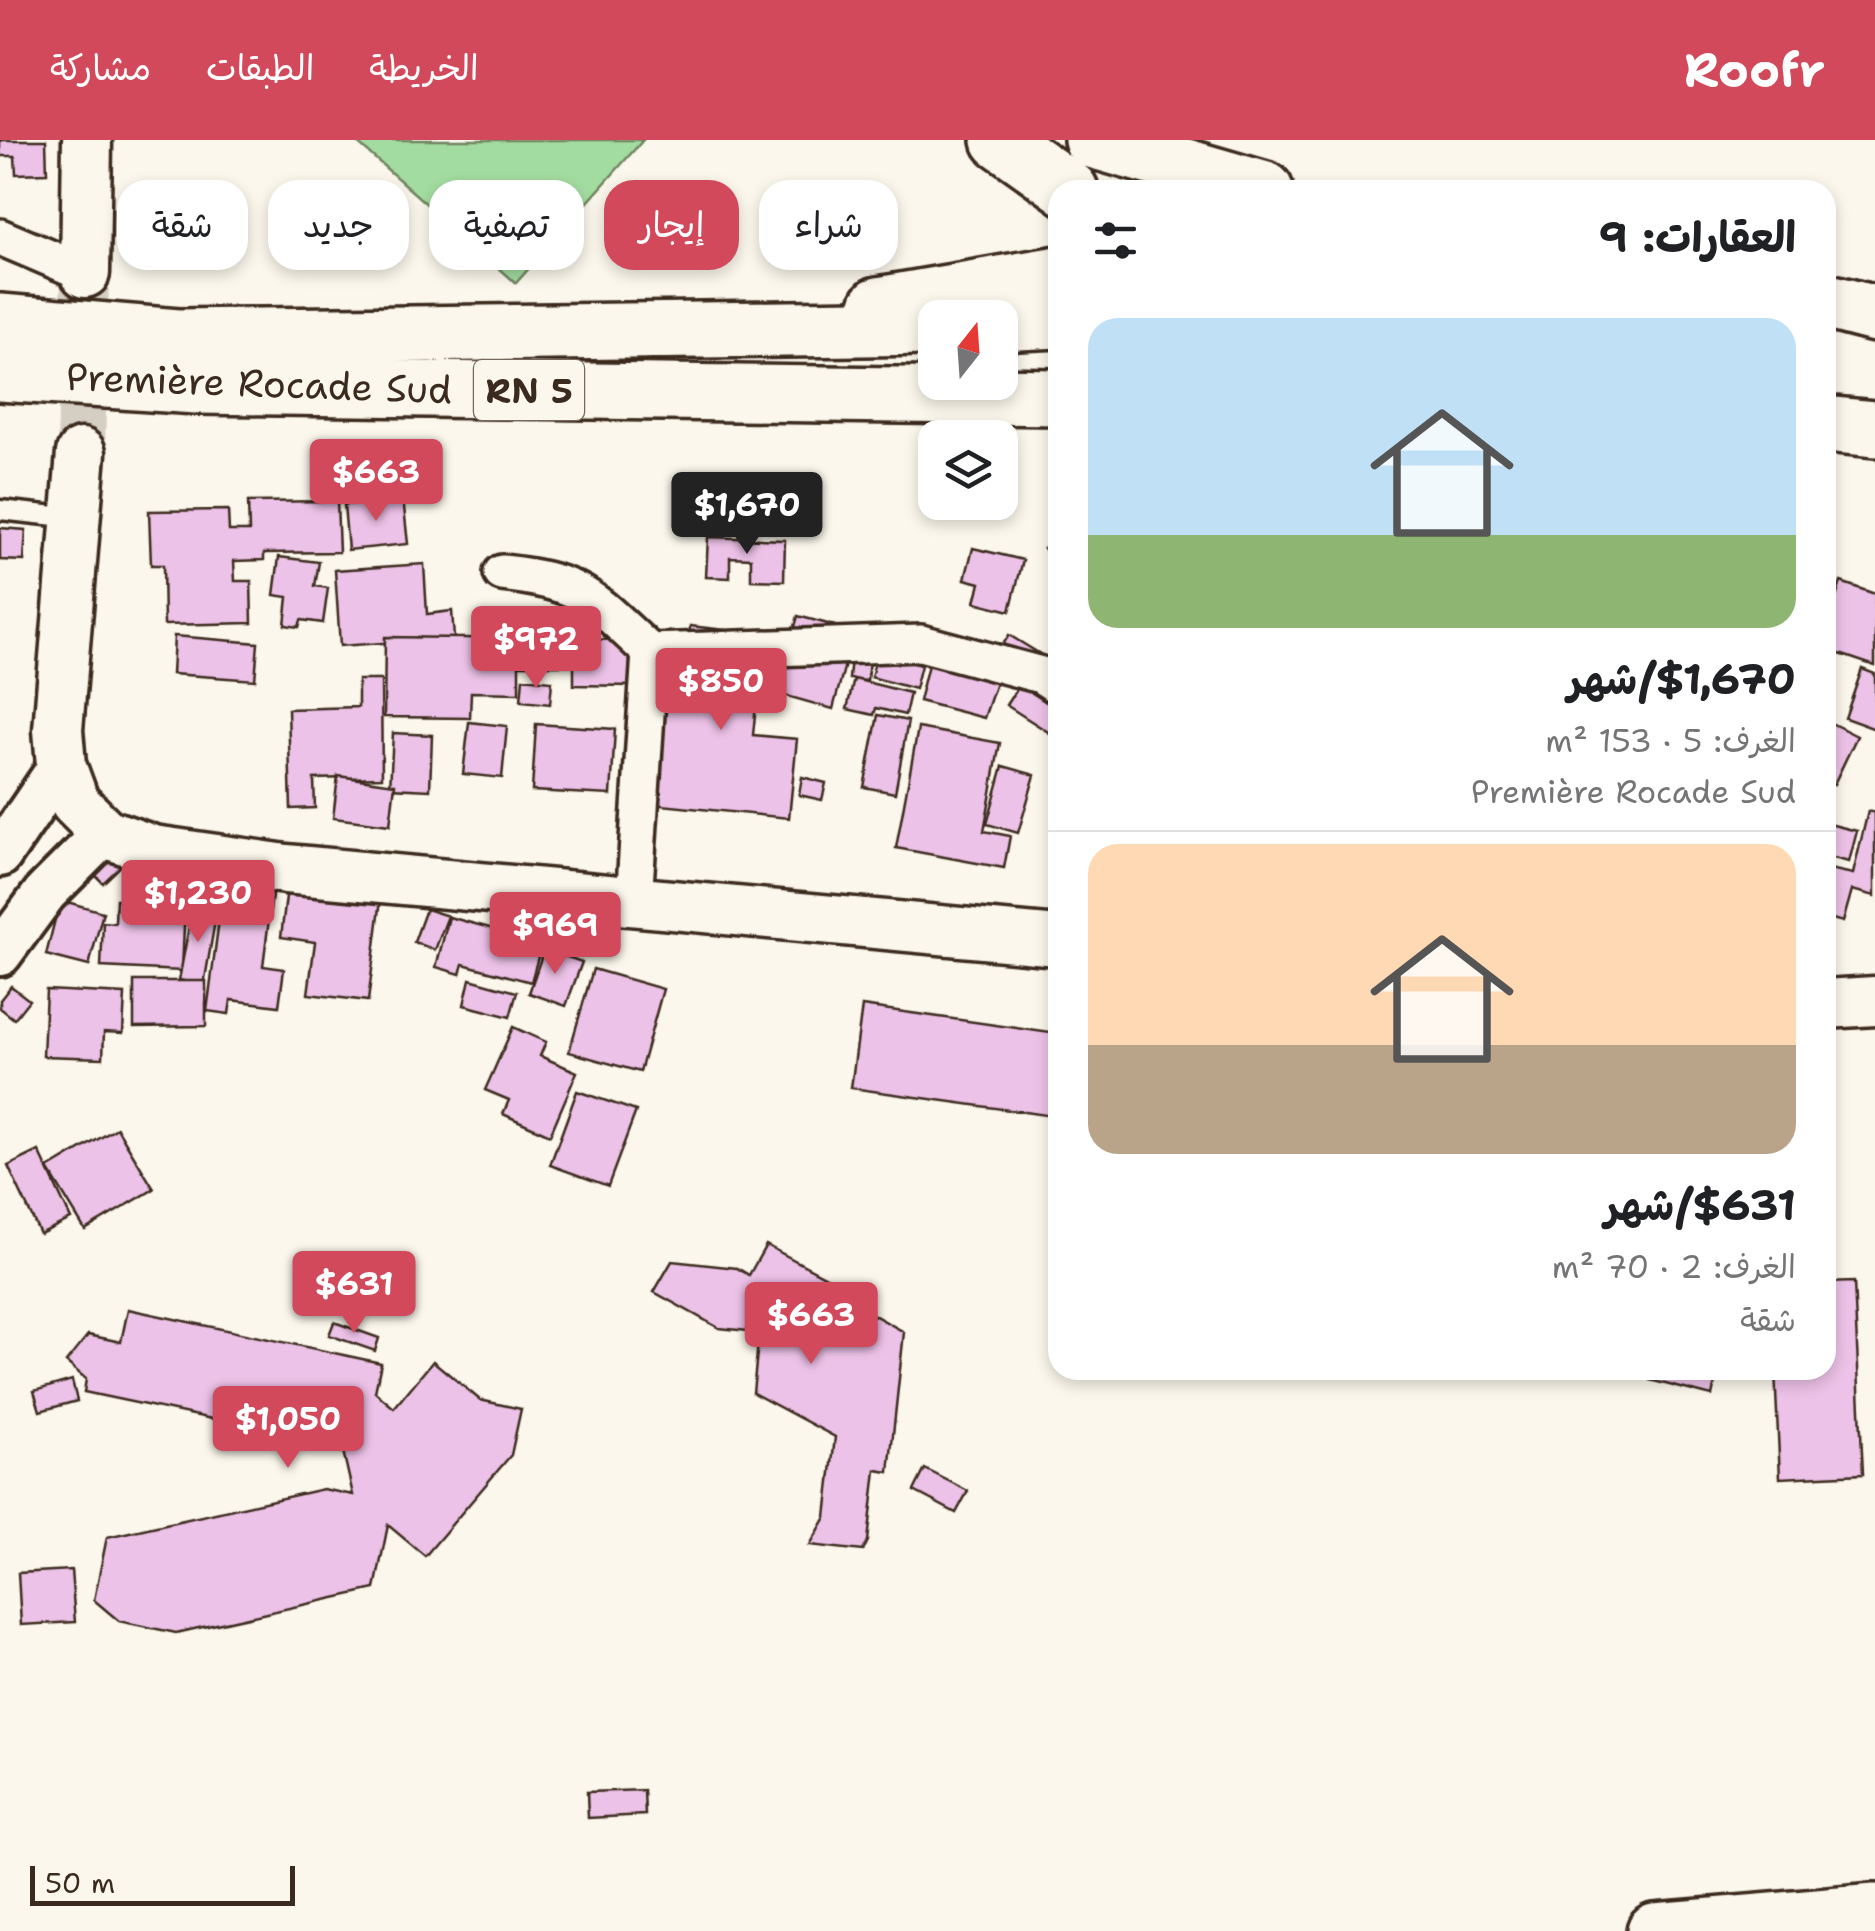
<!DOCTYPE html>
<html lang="ar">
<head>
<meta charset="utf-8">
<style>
  :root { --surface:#fff; --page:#f2f2f2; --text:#202124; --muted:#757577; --line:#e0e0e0; --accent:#d1495b }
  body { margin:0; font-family:"Shantell Sans","Playpen Sans Arabic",sans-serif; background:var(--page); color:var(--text); direction:rtl; height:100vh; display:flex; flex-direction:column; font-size:38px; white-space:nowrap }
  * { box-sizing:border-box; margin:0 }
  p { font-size:32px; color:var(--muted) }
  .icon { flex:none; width:55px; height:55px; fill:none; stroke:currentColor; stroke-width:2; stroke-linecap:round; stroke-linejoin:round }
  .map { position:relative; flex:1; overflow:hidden; direction:ltr }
  .sheet { position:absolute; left:1048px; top:40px; width:788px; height:1200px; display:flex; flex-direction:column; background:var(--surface); border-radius:30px; box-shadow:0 5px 15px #0003; direction:rtl }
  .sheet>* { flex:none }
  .hud { position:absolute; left:30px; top:40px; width:868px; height:90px; direction:rtl; display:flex; gap:20px }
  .needle { width:65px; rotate:17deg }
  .fabs { position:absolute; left:918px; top:160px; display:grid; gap:20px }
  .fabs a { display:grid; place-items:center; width:100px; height:100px; border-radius:20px; background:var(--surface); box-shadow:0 5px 15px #0003; font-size:50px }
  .scale { position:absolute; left:30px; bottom:25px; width:265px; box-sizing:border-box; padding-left:10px; border:5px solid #3b2a1e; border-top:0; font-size:28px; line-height:35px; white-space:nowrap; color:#3b2a1e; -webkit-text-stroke:8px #fbf7ec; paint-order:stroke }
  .price { position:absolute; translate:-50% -85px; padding:0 22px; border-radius:10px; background:var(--accent); color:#fff; font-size:32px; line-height:65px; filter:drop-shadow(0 2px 5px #0008) }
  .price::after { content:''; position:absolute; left:50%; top:60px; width:30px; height:22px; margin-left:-15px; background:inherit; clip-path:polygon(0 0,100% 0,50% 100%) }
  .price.active { background:#222; color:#fff }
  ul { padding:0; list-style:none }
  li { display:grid; align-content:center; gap:20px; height:530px; padding:0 40px }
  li+li { border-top:2px solid var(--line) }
  li span { display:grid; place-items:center; height:310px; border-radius:30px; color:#555 }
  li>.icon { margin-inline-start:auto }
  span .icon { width:180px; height:180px; fill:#fffc; stroke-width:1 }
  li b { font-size:42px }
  h2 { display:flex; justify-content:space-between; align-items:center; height:120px; padding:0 40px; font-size:42px }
  .pill { padding:0 35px; border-radius:30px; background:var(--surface); box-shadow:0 5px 15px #0003; font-size:35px; line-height:90px }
  .pill.active { background:var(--accent); color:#fff }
  header { display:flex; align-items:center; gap:60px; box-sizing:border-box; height:140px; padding:0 50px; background:var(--accent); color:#fff }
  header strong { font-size:48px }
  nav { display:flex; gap:55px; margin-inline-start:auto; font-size:35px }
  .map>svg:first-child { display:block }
  .green { fill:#a3dca0; stroke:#6f835f; stroke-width:2.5 }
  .building { fill:#edc2e8; stroke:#3b2a1e; stroke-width:2.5 }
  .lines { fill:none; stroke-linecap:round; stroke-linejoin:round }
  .secondary-tunnel { stroke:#d5cec3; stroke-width:48; stroke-dasharray:48 24; stroke-linecap:butt }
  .service-casing { stroke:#3b2a1e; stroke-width:25 }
  .minor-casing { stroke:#3b2a1e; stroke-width:42 }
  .tertiary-casing { stroke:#3b2a1e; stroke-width:50 }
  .secondary-casing { stroke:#3b2a1e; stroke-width:55 }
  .motorway-casing { stroke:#3b2a1e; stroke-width:62 }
  .service { stroke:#fbf7ec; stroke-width:18 }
  .minor { stroke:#fbf7ec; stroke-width:35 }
  .tertiary { stroke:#fbf7ec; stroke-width:42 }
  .secondary { stroke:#fbf7ec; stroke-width:48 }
  .motorway { stroke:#fbf7ec; stroke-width:55 }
  .labels { text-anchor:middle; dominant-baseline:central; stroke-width:9; stroke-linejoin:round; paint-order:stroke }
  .shield { fill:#fbf7ec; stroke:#75685c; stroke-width:2.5 }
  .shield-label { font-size:35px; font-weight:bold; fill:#3b2a1e }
  .street-label { font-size:38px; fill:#3b2a1e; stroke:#fbf7ec }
</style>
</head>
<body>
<header>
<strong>Roofr</strong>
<nav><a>الخريطة</a><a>الطبقات</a><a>مشاركة</a></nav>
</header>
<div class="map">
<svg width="1875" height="1791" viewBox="0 0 1875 1791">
  <rect width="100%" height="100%" fill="#fbf7ec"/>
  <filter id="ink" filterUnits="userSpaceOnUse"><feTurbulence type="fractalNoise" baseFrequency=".01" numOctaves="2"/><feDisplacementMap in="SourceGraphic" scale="20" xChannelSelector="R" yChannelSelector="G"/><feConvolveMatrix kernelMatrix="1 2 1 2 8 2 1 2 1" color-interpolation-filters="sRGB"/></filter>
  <g filter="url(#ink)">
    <path class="green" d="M354 0H643L516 143Z"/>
    <g class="building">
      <path d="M0 0H46L47 33 16 34 15 16H0Z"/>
      <path d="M403 358 408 404 348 410 344 365Z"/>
      <path d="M337 361 339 412 264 413V420L234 421 235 441H251L252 483 164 485 163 425H151L149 371 228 370 229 391H249L248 362Z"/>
      <path d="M0 388 26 390 24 421 0 420Z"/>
      <path d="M708 397 785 400 784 441 751 440V418L730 417V438L706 437Z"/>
      <path d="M1058 399V427L1044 408Z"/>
      <path d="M973 408 1023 420 1010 471 975 462 980 443 965 439Z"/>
      <path d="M279 417 319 422 315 446 328 448 323 483 301 480 299 487 285 485 288 457 274 455Z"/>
      <path d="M424 424 427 474 452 471 454 498 340 506 335 430Z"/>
      <path d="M1841 442 1875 454V526L1825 509V491Z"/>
      <path d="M798 476 854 491 833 569 776 553Z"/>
      <path d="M690 486 763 494 753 595 797 599 789 678 651 664 669 539 677 540 680 510 688 511Z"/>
      <path d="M1009 495 1058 525 1056 597 1006 565 1021 542 999 534 984 578 919 561 934 500 996 515Z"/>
      <path d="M174 496 258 503 255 540 172 534Z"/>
      <path d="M385 497 633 500 632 546 574 545V525H519V553L471 552 470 578 384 577Z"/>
      <path d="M881 498 901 520 921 525 915 549 871 537Z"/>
      <path d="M851 517 869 519 867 541 849 539Z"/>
      <path d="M1862 529 1875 534V589L1845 578Z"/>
      <path d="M523 538 552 541 550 564 521 561Z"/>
      <path d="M854 539 910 553 905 575 876 568 874 575 847 569Z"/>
      <path d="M358 540H381L382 637 314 639 315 668 291 669 288 569 358 567Z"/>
      <path d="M878 575 908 581 895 653 864 647Z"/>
      <path d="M1825 580 1857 596 1834 644 1825 640Z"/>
      <path d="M469 582 507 586 502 638 463 634Z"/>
      <path d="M536 584 615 589 611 655 532 651Z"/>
      <path d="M918 588 1000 603 984 691 1010 696 1004 728 896 708Z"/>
      <path d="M393 593 432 595 430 650 390 648Z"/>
      <path d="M1003 626 1035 635 1018 693 987 684Z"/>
      <path d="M338 636 395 644 390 685 333 678Z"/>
      <path d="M802 637 826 643 822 660 799 655Z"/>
      <path d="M1868 671 1875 673V756L1852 750 1843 782 1825 777V728L1853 734Z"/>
      <path d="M1825 683 1857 691 1849 722 1825 716Z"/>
      <path d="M105 705 123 724 103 743 84 724Z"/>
      <path d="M224 741 273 748 263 826 284 829 279 866 231 860 229 874 207 871Z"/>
      <path d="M287 748 381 759 368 861 308 854 315 802 281 797Z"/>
      <path d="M116 759 185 763 182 831 101 827 103 782 115 783Z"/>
      <path d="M60 760 103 772 89 826 46 815Z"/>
      <path d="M193 765 217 769 204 845 179 840Z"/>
      <path d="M426 769 448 776 435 810 414 802Z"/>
      <path d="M449 777 542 802 531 842 463 824 460 834 436 827Z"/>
      <path d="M544 809 582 822 566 866 529 853Z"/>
      <path d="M593 829 663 849 640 932 569 912Z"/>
      <path d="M470 839 517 852 510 877 464 865Z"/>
      <path d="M134 841H206V886L134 887Z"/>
      <path d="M11 846 29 860 14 879 0 868V860Z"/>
      <path d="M46 850 125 854 123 893 104 892 103 918 43 916Z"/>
      <path d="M862 866 1058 894 1053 976 851 948Z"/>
      <path d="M513 887 546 902 540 916 577 932 550 995 503 974 509 960 485 950Z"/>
      <path d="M577 951 636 971 608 1046 550 1025Z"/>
      <path d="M117 988 154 1049 85 1090 48 1029Z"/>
      <path d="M39 1011 71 1079 40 1094 8 1026Z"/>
      <path d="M766 1105 866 1158 865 1170 904 1192 889 1332 876 1330 868 1401 863 1411 810 1405 826 1377 835 1297 753 1253 759 1192 719 1188 654 1152 672 1121 737 1128 749 1135Z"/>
      <path d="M1854 1142 1863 1334 1780 1338 1775 1230H1825V1143Z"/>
      <path d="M128 1169 381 1223 375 1252 394 1268 433 1221 480 1260 521 1269 511 1315 425 1416 388 1385 375 1449 176 1493 119 1481 94 1460 107 1397 323 1349 353 1355 343 1311 287 1297 258 1304 240 1300 236 1284 84 1252 86 1239 66 1222 88 1195 121 1202Z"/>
      <path d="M334 1182 379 1198 375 1211 329 1195Z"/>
      <path d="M1652 1230H1718L1712 1256 1650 1240Z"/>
      <path d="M72 1240 77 1261 40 1271 34 1251Z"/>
      <path d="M925 1329 968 1351 956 1373 914 1351Z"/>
      <path d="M71 1430 75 1482 21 1485 18 1433Z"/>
      <path d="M644 1650 645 1675 588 1678 587 1652Z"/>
    </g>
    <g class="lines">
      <path class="secondary-tunnel" d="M81 313 85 133"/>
      <defs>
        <path id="service" d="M0 370 74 378"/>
        <g id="minor">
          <path d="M0 97 85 133"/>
          <path d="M502 433C585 442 591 458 650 512L921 503 1041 535 1058 546"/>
          <path d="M634 762 650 512"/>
        </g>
        <g id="tertiary">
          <path d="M0 715 61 625"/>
          <path d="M0 814 45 753 105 693"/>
        </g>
        <g id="secondary">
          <path d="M85 133 87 0"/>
          <path d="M81 313 58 590 61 625 75 663 105 693 153 710 286 729 1058 801"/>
          <path d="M1825 864 1875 861"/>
        </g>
        <g id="motorway">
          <path d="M1000 0 1070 50"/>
          <path d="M1092 0 1265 50"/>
          <path d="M1825 161 1875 174"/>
          <path d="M878 165 1058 134"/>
          <path d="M0 182 178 197 935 187"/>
          <path d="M1000 183 1058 180"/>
          <path d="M0 233 197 246 1058 257"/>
          <path d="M1825 284 1875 289"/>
          <path d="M1655 1791 1875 1772"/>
        </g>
      </defs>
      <use href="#service" class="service-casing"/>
      <use href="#minor" class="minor-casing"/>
      <use href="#tertiary" class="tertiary-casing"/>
      <use href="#secondary" class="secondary-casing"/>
      <use href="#motorway" class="motorway-casing"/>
      <use href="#service" class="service"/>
      <use href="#minor" class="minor"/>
      <use href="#tertiary" class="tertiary"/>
      <use href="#secondary" class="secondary"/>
      <use href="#motorway" class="motorway"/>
    </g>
  </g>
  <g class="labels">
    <rect class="shield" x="474" y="220" width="110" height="60" rx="8"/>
    <g class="shield-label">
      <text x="529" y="250">RN 5</text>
    </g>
    <g class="street-label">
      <text transform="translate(259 243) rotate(2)">Première Rocade Sud</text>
    </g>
  </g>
</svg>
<div class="fabs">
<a><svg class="needle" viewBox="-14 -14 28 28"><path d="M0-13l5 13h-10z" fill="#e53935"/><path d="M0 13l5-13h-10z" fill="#757577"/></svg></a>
<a><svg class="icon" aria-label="layers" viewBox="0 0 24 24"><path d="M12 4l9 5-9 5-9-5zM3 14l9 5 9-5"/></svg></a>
</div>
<div class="scale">50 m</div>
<b class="price" style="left:376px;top:384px">$663</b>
<b class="price active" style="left:747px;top:417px">$1,670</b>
<b class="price" style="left:536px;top:551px">$972</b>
<b class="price" style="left:721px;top:593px">$850</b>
<b class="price" style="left:198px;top:805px">$1,230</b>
<b class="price" style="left:555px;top:837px">$969</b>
<b class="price" style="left:354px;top:1196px">$631</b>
<b class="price" style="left:811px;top:1227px">$663</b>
<b class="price" style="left:288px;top:1331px">$1,050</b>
<div class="hud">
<a class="pill">شراء</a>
<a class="pill active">إيجار</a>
<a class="pill">تصفية</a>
<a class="pill">جديد</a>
<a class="pill">شقة</a>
</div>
<section class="sheet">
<h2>العقارات: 9<svg class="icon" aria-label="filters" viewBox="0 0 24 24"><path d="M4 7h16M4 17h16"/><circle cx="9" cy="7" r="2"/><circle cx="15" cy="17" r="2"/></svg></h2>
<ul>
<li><span style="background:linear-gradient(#bfe0f5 70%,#8fb573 0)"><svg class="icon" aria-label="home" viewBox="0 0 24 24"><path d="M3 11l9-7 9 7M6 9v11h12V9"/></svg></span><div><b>$1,670/شهر</b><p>الغرف: 5 · 153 m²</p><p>Première Rocade Sud</p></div></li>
<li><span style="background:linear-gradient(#ffd9b3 65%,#b9a48a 0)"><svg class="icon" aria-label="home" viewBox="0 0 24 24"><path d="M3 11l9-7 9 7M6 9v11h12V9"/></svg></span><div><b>$631/شهر</b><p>الغرف: 2 · 70 m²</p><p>شقة</p></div></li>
</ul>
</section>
</div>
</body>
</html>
